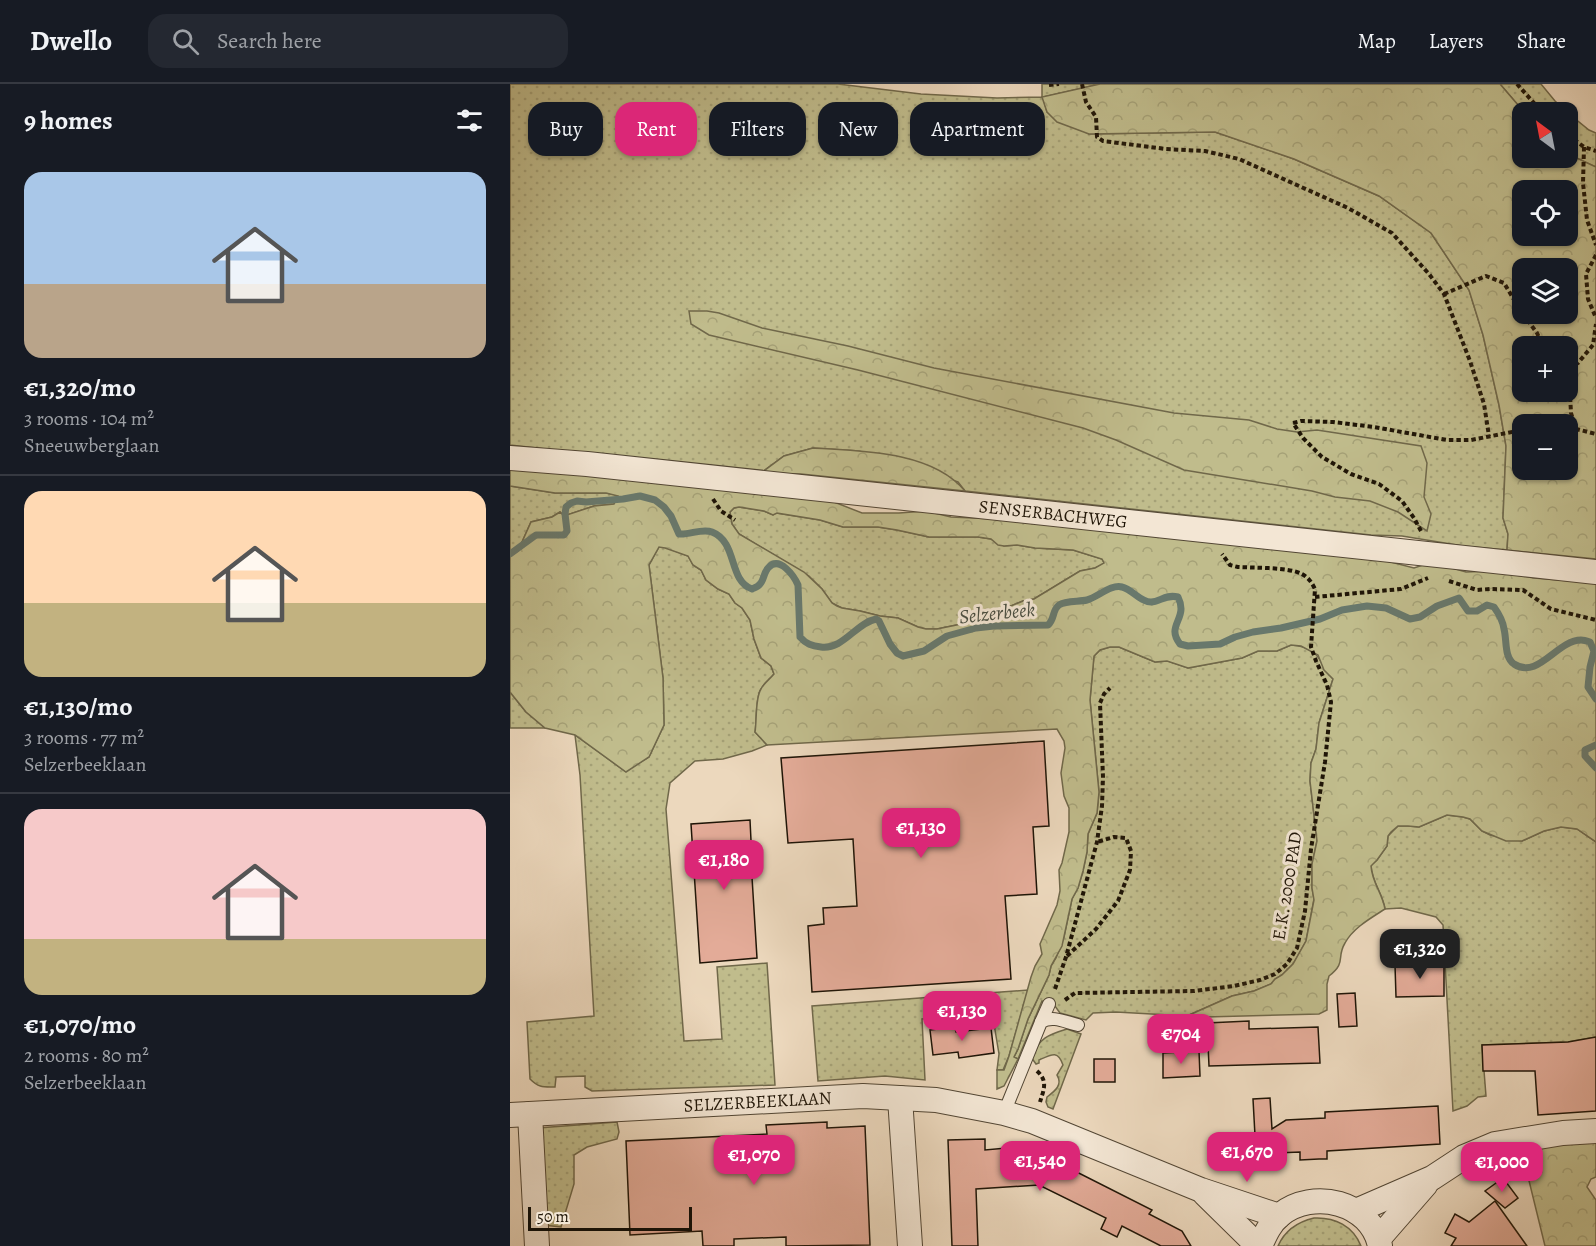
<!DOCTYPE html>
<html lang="en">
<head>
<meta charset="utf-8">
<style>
  :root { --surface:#171b24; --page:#242831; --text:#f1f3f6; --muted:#9ea1a6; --line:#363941; --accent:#db2777 }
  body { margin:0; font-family:Alegreya,serif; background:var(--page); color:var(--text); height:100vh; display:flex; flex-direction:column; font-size:22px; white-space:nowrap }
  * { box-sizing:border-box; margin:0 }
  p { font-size:20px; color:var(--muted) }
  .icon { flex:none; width:33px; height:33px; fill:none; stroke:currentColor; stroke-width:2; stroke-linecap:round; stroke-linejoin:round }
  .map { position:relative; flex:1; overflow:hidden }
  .drawer { display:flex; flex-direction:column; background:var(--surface); width:510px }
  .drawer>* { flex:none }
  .banner { position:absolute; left:18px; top:18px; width:570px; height:54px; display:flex; gap:12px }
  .needle { width:39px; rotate:328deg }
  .fabs { position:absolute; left:1002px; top:18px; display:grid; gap:12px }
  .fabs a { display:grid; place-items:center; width:66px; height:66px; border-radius:12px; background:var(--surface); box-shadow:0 2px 4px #0004; font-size:30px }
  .scale { position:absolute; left:18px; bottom:15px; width:164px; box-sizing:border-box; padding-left:6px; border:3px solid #1f1507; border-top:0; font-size:16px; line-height:21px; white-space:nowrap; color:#1f1507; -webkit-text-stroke:4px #f3e6d4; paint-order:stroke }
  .price { position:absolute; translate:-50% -51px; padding:0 14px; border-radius:12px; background:var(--accent); color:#fff; font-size:20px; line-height:39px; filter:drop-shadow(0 2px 3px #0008) }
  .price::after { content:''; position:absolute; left:50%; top:36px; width:18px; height:14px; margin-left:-9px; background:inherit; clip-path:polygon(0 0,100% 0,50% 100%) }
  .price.selected { background:#222; color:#fff }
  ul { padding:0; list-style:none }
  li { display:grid; align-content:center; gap:12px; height:318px; padding:0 24px }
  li+li { border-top:2px solid var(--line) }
  li span { display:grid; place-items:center; height:186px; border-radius:18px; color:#555 }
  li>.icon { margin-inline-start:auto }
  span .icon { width:108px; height:108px; fill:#fffc; stroke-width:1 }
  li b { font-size:26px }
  h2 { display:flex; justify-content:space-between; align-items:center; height:72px; padding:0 24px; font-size:26px }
  .tag { padding:0 21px; border-radius:18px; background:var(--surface); box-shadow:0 2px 4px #0004; font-size:21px; line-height:54px }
  .tag.selected { background:var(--accent); color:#fff }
  header { display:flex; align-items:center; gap:36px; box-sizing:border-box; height:84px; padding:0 30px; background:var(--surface); border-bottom:2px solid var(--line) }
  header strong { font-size:28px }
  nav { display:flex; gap:33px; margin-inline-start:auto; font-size:21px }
  .search { width:420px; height:54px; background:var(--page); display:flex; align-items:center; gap:15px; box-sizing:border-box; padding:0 21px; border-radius:18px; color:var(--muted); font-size:22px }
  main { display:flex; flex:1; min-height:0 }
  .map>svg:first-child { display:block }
  .green { fill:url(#green-dots); stroke:#70684a; stroke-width:1.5 }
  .forest { fill:url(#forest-crowns); stroke:#70684a; stroke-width:1.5; fill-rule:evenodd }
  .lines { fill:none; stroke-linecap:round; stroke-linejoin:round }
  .stream { stroke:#68786c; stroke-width:7 }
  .building { fill:#e3ab98; stroke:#1f1507; stroke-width:1.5 }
  .lane-casing { stroke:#524634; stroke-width:14 }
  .street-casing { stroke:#524634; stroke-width:26 }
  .path { stroke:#1f1507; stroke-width:4; stroke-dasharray:4.5 3; stroke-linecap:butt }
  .lane { stroke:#f3e6d4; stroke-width:12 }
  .street { stroke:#f3e6d4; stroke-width:24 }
  .labels { text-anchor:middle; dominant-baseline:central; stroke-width:6; stroke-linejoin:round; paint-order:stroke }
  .street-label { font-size:18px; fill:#1f1507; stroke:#f3e6d4 }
  .water-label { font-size:20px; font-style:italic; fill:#4a4f42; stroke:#f3e6d4 }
</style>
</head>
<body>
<header>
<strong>Dwello</strong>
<div class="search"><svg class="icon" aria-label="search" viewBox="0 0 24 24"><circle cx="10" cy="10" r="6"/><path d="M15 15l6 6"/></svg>Search here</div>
<nav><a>Map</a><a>Layers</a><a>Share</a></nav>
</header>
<main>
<section class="drawer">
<h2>9 homes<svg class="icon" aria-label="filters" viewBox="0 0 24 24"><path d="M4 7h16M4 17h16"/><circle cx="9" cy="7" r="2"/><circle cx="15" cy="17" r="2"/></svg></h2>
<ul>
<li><span style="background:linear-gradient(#a9c7e8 60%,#b9a48a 0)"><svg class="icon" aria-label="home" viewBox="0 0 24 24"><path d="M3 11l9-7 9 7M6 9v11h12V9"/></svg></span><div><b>€1,320/mo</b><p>3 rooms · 104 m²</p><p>Sneeuwberglaan</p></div></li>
<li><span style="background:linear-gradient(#ffd9b3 60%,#c2b280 0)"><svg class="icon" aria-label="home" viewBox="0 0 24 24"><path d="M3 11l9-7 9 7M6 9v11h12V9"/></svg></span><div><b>€1,130/mo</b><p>3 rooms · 77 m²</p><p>Selzerbeeklaan</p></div></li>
<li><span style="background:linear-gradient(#f6c9c9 70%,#c2b280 0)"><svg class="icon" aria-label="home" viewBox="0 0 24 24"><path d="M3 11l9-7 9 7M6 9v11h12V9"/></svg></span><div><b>€1,070/mo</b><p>2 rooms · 80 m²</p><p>Selzerbeeklaan</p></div></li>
</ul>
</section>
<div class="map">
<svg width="1086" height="1162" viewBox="0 0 1086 1162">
  <defs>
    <pattern id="green-dots" width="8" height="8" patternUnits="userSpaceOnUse" patternTransform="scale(1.5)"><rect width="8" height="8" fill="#c0bc8c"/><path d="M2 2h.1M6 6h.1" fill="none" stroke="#a5a177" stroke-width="1.8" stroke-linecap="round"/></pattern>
    <pattern id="forest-crowns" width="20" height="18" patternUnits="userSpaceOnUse" patternTransform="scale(1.5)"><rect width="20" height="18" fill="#c0bc8c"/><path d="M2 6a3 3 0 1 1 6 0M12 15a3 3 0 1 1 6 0" fill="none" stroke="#a5a177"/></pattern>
  </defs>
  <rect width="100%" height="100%" fill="#ecd8bd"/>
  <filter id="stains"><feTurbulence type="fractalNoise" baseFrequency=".00333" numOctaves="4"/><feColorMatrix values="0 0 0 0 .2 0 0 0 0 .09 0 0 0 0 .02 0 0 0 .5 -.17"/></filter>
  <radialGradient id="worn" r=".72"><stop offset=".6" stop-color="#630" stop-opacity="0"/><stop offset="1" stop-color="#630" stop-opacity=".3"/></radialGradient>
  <g class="green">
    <path d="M0 0H328L411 10 487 14 532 13V0H590L533 13 537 28 579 50 705 48 784 75 869 112 921 149 959 206 973 251 989 321 996 362 993 434 998 450 997 466 953 462 892 452 861 451 455 407 448 398 349 367 303 364 274 372 251 389 0 361Z"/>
    <path d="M990 0H1031L1045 17 1057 28H1014Z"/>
    <path d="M1058 29 1079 46 1086 49V83L1058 70Z"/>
    <path d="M0 402 45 409H96L108 411 104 420 84 422 54 432 50 428 42 433 21 438 8 467 0 472Z"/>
    <path d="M229 423 254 427 263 431 266 429 310 436 333 443H368L387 446 419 453H468L481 455 494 462 507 461 525 464 563 466 592 475 595 480 585 484 570 487 524 515 513 517 496 524 476 535 427 545H416L408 543 388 534 370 532 350 527 332 524 322 519 312 505 299 492 229 450 222 440 220 428 224 424Z"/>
    <path d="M149 463H155L178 472 183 481 191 486 196 496 208 505 219 510 225 519 232 524 240 536 244 555 251 574 261 582 264 590C260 595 254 599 251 605 245 614 247 636 245 648L257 661 242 667 213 675 185 677 160 699 156 725 174 957 212 955 207 883 257 879 265 1001 82 1007 75 1003V992L46 993 45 1003C33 1003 29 1004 20 995L17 938 84 932 70 691 65 651 115 687 139 673 154 641 153 594 139 481Z"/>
    <path d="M781 561C811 563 807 577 823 595L809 639 806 665 801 679 800 697 807 757 802 780V804L804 815 796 857 783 880 772 891 765 895 761 900 744 907 722 912 677 932 606 928 583 929 576 936 550 929 545 922 532 917 508 975 504 973 508 965 518 935 539 891 541 882 546 874 554 853 562 815 568 804 573 787 577 768 578 750 587 729 589 708 580 616 584 572 590 566 600 563H609L645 578 658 577 678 584 732 574 748 567H767Z"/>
    <path d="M0 608 16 628 35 644H0Z"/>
    <path d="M937 731 953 733 960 735 972 747 980 751 1012 757 1034 747 1051 743 1067 745 1086 758V953L1058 958 972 961 976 1012 968 1013 957 1022 943 1027 933 841 926 833 891 824 875 825C872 808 862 799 861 781L867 776 877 762 878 752 888 742H898L909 743Z"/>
    <path d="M518 906 499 972 493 986H487L489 970 484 940 465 942 463 931 412 935 415 996 375 992 308 997 302 922Z"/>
    <path d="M557 945 571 950 543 1025 538 1023 536 1018 537 1013C545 1007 553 1001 547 991L553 981C548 966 542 970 529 976V979L526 980 521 973C530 954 537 951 557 945Z"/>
    <path d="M107 1038 109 1048 107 1055 77 1063 64 1071V1100L51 1143 33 1141 28 1044Z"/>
    <path d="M804 1134C825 1133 843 1142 851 1162H768C775 1146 787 1138 804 1134Z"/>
  </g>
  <g class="forest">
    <path d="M590 0H990L1014 28H1012V74H1058V70L1086 83V475L997 466 998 450 993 434 996 362 989 321 973 251 959 206 921 149 869 112 784 75 705 48 579 50 547 38 537 28 532 13ZM1012 106H1058V152H1012ZM1058 184V230H1012V184ZM1012 262H1058V308H1012ZM1012 340H1058V386H1012Z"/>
    <path d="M179 227H197L209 229 252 244 338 262 424 284 664 329 739 336 767 345 787 348 807 346 911 362 917 379 914 413 921 430 917 447 888 428 860 417 825 413 802 407 674 386 606 356 573 344 348 286 199 251 181 240Z"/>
    <path d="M303 364C352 367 422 367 455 407L291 390 251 389 274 372Z"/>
    <path d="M0 381 319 416 352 429H389L416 427 441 433 486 435 857 472 904 484 916 480 942 484 956 488 982 487 1024 494 1086 499V758L1067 745 1051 743 1034 747 1012 757H996L972 747 960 735 953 733 937 731 909 743 898 742H888L881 748 878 752 877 762 867 776 861 782C862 799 872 808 875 825 861 834 843 844 835 859 826 874 837 878 819 892L817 900V926L809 930 695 933 677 932 722 912 744 907 761 900 765 895 772 891 783 880 796 857 804 816 802 804V780L807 757 800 697 801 679 806 665 809 639 823 595 814 586 808 571 791 562 781 561 767 567H748L732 574 678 584 657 577 645 578 609 563H600L590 566 584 572 580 616 589 708 587 729 578 750 577 768 573 787 568 804 562 815 552 862 541 882 539 891 518 935 508 965 504 973 508 975 494 1002 487 1005V986H494L499 972 521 893 525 882 532 870 530 860 547 821 550 807 549 786 552 779 559 748V724L554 712 551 689 555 664 554 657 547 645 257 661 245 648C247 636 245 614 251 605 254 599 260 595 264 590L261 582 251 574 244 555 240 536 232 524 225 519 219 510 208 505 196 496 191 486 183 481 178 472 155 464 149 463 139 481 153 594 154 641 139 673 116 688 65 651 35 644 16 628 0 608V472L8 467 21 438 42 433 50 428 54 432 84 422 104 420 108 412 96 409H45L0 402ZM229 423 254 427 263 431 267 429 310 436 333 443H368L387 446 419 453H468L481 455 488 461 494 462 507 461 525 464 563 466 592 475 594 479 585 484 570 487 524 515 513 517 496 524 476 535 427 545H416L408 543 388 534 370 532 350 527 332 524 327 522 322 519 312 505 294 488 229 450 222 440 220 428 224 424Z"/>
    <path d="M1086 1055V1093L1081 1095 1077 1103 1086 1116V1162H1035L1011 1064Z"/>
  </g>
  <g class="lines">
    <g class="stream">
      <path d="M0 470 26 451H54L57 447 55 430 56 423 61 419 67 417 76 418 113 415 130 412 145 416 154 423 161 432 169 450C180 451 192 444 202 448 228 458 218 497 242 505 244 504 248 503 250 500 254 496 254 487 259 483 270 472 284 492 288 501L290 553C296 560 302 562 311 563 333 566 346 539 366 535L369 537 380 560 387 569 393 572 414 567 437 552 466 544 484 542 538 541C545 535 542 526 549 521 556 516 569 518 577 516 588 513 601 500 612 503 622 505 630 518 641 518 650 518 655 510 668 513 679 535 655 541 670 560L678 562 710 560 725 553 743 548 771 544 810 535 832 526 857 522 876 524 900 535 910 533 927 522 949 514 958 527H967L977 521 984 523C989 530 993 537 994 545 997 556 994 573 1004 580 1028 596 1047 556 1071 556 1074 556 1077 557 1080 558L1084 567 1080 583 1078 603 1086 615"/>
      <path d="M1086 661 1075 666V672L1086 684"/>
    </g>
  </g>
  <g class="building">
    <path d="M534 657 539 742 523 743 527 810 495 812 501 895 302 908 298 842 314 840 313 824 347 822 343 755 278 759 271 674Z"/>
    <path d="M240 736 242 777H241L247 874 190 879 181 740Z"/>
    <path d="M934 880V912L886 913 885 881Z"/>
    <path d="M845 909 847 942 829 943 827 910Z"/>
    <path d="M739 937V945L808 943 810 979 699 982 697 939Z"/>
    <path d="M445 943 446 948 481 944 484 969 449 974 448 968 423 971 420 946Z"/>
    <path d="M1086 953V1027L1028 1031 1025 987H973L972 961 1058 958Z"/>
    <path d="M689 967 690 992 653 994V969Z"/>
    <rect x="584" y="975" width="21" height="23"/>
    <path d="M760 1014 762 1045 776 1036 815 1034V1028L928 1022 930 1060 817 1067V1075H809L790 1076V1068L746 1070 743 1015Z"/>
    <path d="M317 1038V1044L355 1042 360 1161 276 1162V1153L224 1155V1162H193L192 1147 120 1151 116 1057 257 1050 256 1041Z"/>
    <path d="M475 1055V1066L509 1063 540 1080 543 1076 642 1126 639 1130 672 1147 681 1162H651L612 1142 607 1153 591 1145 596 1134 529 1101 466 1105 468 1162H442L438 1056Z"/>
    <path d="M993 1094 1008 1114 995 1124 975 1107Z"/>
    <path d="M985 1117 1017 1162H941L946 1154 935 1149 945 1130 959 1138Z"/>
  </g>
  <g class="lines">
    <defs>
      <g id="lane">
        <path d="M531 938 539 920"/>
        <path d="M494 1029 531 938C543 931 555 938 568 941"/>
      </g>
      <g id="street">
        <path id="s1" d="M0 374 77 380 1086 488"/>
        <path d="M390 1014 400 1162"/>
        <path d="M20 1030 27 1162"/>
        <path id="s2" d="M0 1031 353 1012 426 1016 494 1029 522 1037 691 1106 769 1132"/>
        <path d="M695 1110 748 1162"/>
        <path d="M846 1127 922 1094 954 1073 985 1060 1053 1049 1086 1047"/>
        <path d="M869 1154 916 1100"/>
        <path d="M750 1162C755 1151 760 1139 770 1131 803 1104 861 1118 870 1162"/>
      </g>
    </defs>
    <use href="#lane" class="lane-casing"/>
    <use href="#street" class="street-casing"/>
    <g class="path">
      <path d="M572 0 576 18 586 33 587 53 593 57 656 65 695 67 729 75 838 124 882 149 919 190 934 210 960 277 974 320 979 352"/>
      <path d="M1007 0 1032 28"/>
      <path d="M539 1 549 0"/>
      <path d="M1058 51 1074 63 1086 67"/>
      <path d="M1074 63 1073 99 1077 136 1086 161"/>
      <path d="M1086 171 1076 190 1078 215 1086 234"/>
      <path d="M934 210 976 192 994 199 1012 229"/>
      <path d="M1013 230 1027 249 1033 262"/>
      <path d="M1058 284 1068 279 1083 261 1086 240"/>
      <path d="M1056 308 1060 311 1061 329 1066 345"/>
      <path d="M1058 344 1066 345 1086 350"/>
      <path d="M203 415 211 427 225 436"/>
      <path d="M911 447 904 434 892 417 869 400 841 390 812 373 793 354 783 339 791 337 823 338 864 343 937 356H961L1012 346"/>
      <path d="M939 497 967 506 980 505 1013 506 1041 525 1086 536"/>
      <path d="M805 513 891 505 918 494"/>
      <path d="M557 872 586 845 608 817 620 786 621 767 616 754 604 753 587 758"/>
      <path d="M545 905 556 873 587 758 592 722 593 693 590 619 594 610 600 604"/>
      <path d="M555 916 565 909 684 907 724 902 750 896 765 890 777 880 787 864 795 827 801 765 815 678 821 618 817 601 806 577 801 563 805 505C802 499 799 494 792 490 779 483 744 484 728 483L720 481 712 470"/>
      <path d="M527 987C538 997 534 1005 530 1018"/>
    </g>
    <use href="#lane" class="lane"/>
    <use href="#street" class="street"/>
  </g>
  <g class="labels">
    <g class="street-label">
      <text stroke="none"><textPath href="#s1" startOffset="546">SENSERBACHWEG</textPath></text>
      <text transform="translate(777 802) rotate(-81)">E.K. 2000 PAD</text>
      <text stroke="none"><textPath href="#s2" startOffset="248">SELZERBEEKLAAN</textPath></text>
    </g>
    <g class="water-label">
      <text transform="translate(487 529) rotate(-6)">Selzerbeek</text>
    </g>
  </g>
  <rect width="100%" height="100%" filter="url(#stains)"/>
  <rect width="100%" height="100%" fill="url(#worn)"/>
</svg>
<div class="fabs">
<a><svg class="needle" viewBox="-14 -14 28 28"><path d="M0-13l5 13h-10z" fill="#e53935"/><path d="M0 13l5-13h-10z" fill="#9ea1a6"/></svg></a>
<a><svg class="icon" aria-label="locate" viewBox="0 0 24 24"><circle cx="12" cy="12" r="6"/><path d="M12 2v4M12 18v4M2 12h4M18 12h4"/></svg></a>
<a><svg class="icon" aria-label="layers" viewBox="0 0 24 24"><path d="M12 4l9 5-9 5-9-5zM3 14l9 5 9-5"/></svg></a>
<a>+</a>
<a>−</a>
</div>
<div class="scale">50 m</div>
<b class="price" style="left:411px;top:775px">€1,130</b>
<b class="price" style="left:214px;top:807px">€1,180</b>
<b class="price selected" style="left:910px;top:896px">€1,320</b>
<b class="price" style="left:452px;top:958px">€1,130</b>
<b class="price" style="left:671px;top:981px">€704</b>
<b class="price" style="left:737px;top:1099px">€1,670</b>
<b class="price" style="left:244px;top:1102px">€1,070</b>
<b class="price" style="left:530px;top:1108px">€1,540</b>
<b class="price" style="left:992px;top:1109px">€1,000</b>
<div class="banner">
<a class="tag">Buy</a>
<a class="tag selected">Rent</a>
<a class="tag">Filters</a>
<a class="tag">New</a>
<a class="tag">Apartment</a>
</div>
</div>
</main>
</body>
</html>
